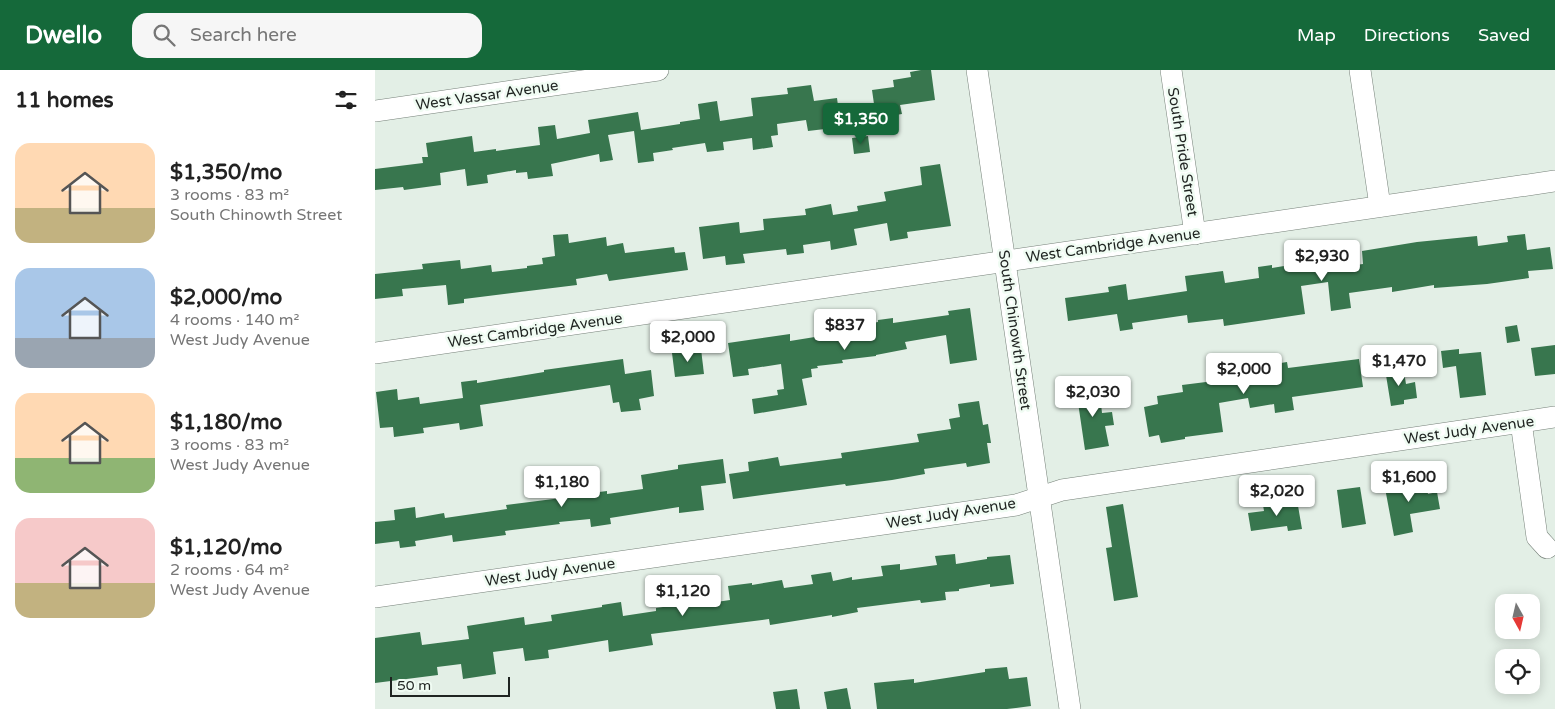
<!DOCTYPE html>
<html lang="en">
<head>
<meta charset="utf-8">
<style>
  :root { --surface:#fff; --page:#f6f6f6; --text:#222; --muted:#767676; --accent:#15693a }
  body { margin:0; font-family:"Varela Round",sans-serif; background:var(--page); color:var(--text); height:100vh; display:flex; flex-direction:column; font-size:19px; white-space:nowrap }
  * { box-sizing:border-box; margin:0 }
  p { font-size:16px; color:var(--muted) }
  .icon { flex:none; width:28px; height:28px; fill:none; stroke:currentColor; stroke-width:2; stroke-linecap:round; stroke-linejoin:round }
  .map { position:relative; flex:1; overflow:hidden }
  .panel { display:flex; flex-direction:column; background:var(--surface); width:375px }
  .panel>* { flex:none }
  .needle { width:32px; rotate:172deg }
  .controls { position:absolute; left:1120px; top:524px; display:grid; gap:10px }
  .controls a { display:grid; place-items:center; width:45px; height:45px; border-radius:10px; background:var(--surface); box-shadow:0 2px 12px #0003; font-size:25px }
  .scale { position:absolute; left:15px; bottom:12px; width:120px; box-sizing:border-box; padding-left:5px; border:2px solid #1f2421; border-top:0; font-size:14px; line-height:18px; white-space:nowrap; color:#1f2421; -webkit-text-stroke:4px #f0fcf3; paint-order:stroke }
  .price { position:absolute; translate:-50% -42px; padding:0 11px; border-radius:5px; background:#fff; color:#222; font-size:16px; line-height:32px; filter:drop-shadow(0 1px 2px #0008) }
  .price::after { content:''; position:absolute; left:50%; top:30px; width:15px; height:11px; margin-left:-8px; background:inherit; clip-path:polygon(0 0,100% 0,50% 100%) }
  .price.selected { background:var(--accent); color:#fff }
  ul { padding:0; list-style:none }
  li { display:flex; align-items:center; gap:15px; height:125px; padding:0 15px }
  li span { display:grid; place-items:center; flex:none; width:140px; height:100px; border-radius:15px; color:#555 }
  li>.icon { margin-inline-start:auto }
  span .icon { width:60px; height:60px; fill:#fffc; stroke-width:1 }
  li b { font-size:21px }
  h2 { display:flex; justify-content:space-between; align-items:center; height:60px; padding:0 15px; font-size:21px }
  header { display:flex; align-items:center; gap:30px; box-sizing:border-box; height:70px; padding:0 25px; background:var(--accent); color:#fff }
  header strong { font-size:24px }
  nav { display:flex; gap:28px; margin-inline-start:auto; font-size:18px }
  .search { width:350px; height:45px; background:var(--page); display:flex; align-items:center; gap:12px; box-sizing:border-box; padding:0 18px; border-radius:15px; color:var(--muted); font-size:19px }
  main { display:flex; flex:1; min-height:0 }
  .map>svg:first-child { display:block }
  .building { fill:#38764e }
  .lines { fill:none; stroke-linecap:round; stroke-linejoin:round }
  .minor-casing { stroke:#768179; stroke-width:22 }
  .minor { stroke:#fff; stroke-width:21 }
  .labels { text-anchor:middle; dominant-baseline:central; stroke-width:5; stroke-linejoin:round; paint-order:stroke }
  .street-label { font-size:15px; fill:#1f2421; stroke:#f0fcf3 }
</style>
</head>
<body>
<header>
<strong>Dwello</strong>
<div class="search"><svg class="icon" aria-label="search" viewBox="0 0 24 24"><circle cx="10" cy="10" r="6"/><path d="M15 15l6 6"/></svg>Search here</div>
<nav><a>Map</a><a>Directions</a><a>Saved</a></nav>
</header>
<main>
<section class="panel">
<h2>11 homes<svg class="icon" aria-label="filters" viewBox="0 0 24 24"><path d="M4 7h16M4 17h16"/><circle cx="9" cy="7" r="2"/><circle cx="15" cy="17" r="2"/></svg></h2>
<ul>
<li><span style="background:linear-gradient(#ffd9b3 65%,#c2b280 0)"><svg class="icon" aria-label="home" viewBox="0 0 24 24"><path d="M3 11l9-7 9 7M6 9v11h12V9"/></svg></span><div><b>$1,350/mo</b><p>3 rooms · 83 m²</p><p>South Chinowth Street</p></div></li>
<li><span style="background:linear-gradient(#a9c7e8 70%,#9aa5b1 0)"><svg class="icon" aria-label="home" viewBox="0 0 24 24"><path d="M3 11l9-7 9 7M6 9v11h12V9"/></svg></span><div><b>$2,000/mo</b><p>4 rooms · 140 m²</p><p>West Judy Avenue</p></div></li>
<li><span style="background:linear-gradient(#ffd9b3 65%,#8fb573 0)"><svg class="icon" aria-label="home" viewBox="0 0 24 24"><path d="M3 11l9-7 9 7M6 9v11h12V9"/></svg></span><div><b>$1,180/mo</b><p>3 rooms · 83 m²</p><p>West Judy Avenue</p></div></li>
<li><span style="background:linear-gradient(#f6c9c9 65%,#c2b280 0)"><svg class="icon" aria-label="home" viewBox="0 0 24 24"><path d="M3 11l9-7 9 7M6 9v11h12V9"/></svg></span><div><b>$1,120/mo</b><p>2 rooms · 64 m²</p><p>West Judy Avenue</p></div></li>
</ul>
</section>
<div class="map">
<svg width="1180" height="639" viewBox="0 0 1180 639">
  <rect width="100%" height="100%" fill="#e3efe6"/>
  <g class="building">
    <path d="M546 0H556L560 30 525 35 527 44 501 48 497 20 519 17 518 10 536 7 535 2Z"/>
    <path d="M436 15 439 31 462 28 465 51 449 53 450 59 433 61 431 50 402 54 403 65 396 66 398 77 378 80 377 68 348 72 349 80 332 82 330 73 297 78 298 80 278 83 279 91 263 93 259 61 233 65 238 90 225 92 224 84 176 94 178 106 153 109 152 102 141 103V100L112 105 113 113 92 116 90 99 65 103 66 115 29 120 28 117 0 120V99L48 93 47 87H53L51 73 97 66 99 82 121 79V81L165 75 163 57 180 55 182 69 215 63 213 50 263 42 266 60 305 54V52L325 49 323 34 342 31 345 51 378 46 376 28 413 24 412 18Z"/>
    <path d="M493 66 495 82 479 84 477 68Z"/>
    <path d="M565 94 576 156 532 162 533 168 515 171 512 153 479 159 482 175 456 180 455 171 428 175 429 183 412 185 411 179 368 184 370 193 351 195 350 186 328 189 324 157 364 152 365 163 389 160 388 149 431 145 430 139 456 134 458 145 483 141 482 136 511 131 509 122 547 115 545 97Z"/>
    <path d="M193 164 194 173 231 167 232 176 248 173 250 183 299 177 300 183 310 182 313 200 234 211 232 204 201 209 202 215 89 229V233L73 235 71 215 27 219 28 226 0 229V204L48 199 47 194 85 190 86 199 116 195 117 202 152 198V196L168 194 167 188 180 186 178 165Z"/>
    <path d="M1150 164 1152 180 1175 177 1178 199 1153 201 1154 208 1112 214 1059 218V215L1017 222V217L974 223 976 238 956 241 953 212 926 216 930 244 849 256 848 249 813 253 812 245 757 253 758 259 745 261 742 244 693 251 690 228 734 222 733 217 751 214 753 230 812 221 810 206 848 201 850 213 884 208 883 197 897 195V198L939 191V187L958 185 959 198 988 194 987 181 1042 172 1102 166 1103 176 1133 172 1132 166Z"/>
    <path d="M595 238 602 290 575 294 571 265 530 272 532 279 501 285V286L467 290 468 293 442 296 443 298 436 299 437 307 427 309 432 335 379 344 377 329 403 325 402 320 409 319 406 294 373 299 374 305 358 307 353 273 415 264V271L446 266 445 256 478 252V256L503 252V250L518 248V253L574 245 573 241Z"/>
    <path d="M1142 255 1145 271 1132 273 1130 257Z"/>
    <path d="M1180 275V304L1160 306 1156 278Z"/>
    <path d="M326 279 329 304 300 307 297 283Z"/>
    <path d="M1084 279V284L1106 282 1111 325 1085 328 1081 296 1068 298 1066 281Z"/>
    <path d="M248 289 250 304 276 300 279 326 264 329 266 340 246 342 244 332 238 333 235 315 105 335 108 356 85 360 84 353 48 358 49 363 19 367 18 357 5 358 1 322 22 319 23 330 44 327 45 334 88 328 86 312 102 310V313L169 302V300Z"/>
    <path d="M984 289 988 317 917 327 919 340 900 343 899 334 875 338 873 328 844 333 848 362 810 367V369L786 373 784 365 774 367 769 337 783 334 782 326 808 322 807 315 847 310 845 298 869 294 870 299 912 292 913 298Z"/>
    <path d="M1028 296 1031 314 1040 312 1042 328 1029 330V334L1016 336 1010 299Z"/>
    <path d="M724 316 727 343 737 342 739 355 730 356 734 376 710 380 701 319Z"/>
    <path d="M604 331 608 355 613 354 616 373H612L615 393 592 397 591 393 549 399 550 404 517 410 471 416 470 414 358 429 354 404 374 401 373 392 403 387 405 396 467 388 466 383 544 372 542 364 576 359 574 349 585 347 583 334Z"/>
    <path d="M348 389 351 413 326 416 329 440 304 443V437L235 448 236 454 216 457 215 449 184 452 185 454 130 461 131 465 78 472 77 465 40 471 41 476 25 478 24 471 0 474V452L20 450 19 440 40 437 41 448 69 443 70 448 132 439 131 435 194 427 192 416 215 413 216 423 232 421V424L268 419 266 405 303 399V395Z"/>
    <path d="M1050 405 1053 424 1062 422 1065 439 1035 444 1038 462 1019 466 1010 418 1026 415 1024 410Z"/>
    <path d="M985 417 991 454 967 458 962 420Z"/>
    <path d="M922 430 927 459 913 461 912 456 876 461 873 443 889 441 888 435Z"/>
    <path d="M748 434 763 527 739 531 731 478 737 477 731 437Z"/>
    <path d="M580 484 581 494 612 489V487L635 485 639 514 615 517V514L584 519V521L570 522 571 530 546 533 545 530 482 538 483 542 457 547V545L395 555 394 549 276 564 278 575 234 582 233 570 173 580 174 588 150 591 148 578 118 582 121 604 88 609 86 594 62 597 63 605 0 613V568L45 562 47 575 94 569 92 556 149 547 150 555 177 551 176 545 227 537V535L246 532 248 546 281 541V538L309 534 308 524 326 521 328 534 355 530 353 516 377 513V515L407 510 409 518 438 514 436 505 456 502 458 511 477 507V510L508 506 506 496 525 494V500L562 495 560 486Z"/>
    <path d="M632 597 634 609 652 607 656 636 632 639H502L499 613 539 609V613L610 602V599Z"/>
    <path d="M472 618 476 639H452L449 622Z"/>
    <path d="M422 619 425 639H401L398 622Z"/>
  </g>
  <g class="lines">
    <defs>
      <g id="minor">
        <path d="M602 0 695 639"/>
        <path d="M796 0 820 164"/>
        <path d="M985 0 1005 136"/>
        <path d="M0 41 283 0"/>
        <path d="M0 283 1180 111"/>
        <path d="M1146 352 1162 467 1172 478"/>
        <path d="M0 527 641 435 687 420 1180 347"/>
      </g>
    </defs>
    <use href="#minor" class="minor-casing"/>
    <use href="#minor" class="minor"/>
  </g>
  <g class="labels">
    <g class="street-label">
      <text transform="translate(112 25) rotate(-8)">West Vassar Avenue</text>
      <text transform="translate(808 82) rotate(81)">South Pride Street</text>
      <text transform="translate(738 175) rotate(-8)">West Cambridge Avenue</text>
      <text transform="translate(160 260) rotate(-8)">West Cambridge Avenue</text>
      <text transform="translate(640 260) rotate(82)">South Chinowth Street</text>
      <text transform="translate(1094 360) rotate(-8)">West Judy Avenue</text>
      <text transform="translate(576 443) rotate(-9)">West Judy Avenue</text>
      <text transform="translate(175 502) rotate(-8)">West Judy Avenue</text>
    </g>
  </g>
</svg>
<div class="controls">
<a><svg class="needle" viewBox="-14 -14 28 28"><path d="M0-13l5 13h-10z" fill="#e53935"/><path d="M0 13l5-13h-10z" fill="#767676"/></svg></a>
<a><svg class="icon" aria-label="locate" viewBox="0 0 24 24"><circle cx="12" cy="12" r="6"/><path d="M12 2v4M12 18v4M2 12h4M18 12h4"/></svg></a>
</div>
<div class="scale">50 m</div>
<b class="price selected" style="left:486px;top:75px">$1,350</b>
<b class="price" style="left:947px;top:212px">$2,930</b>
<b class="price" style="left:470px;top:281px">$837</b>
<b class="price" style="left:313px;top:293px">$2,000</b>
<b class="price" style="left:1024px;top:317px">$1,470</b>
<b class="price" style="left:869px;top:325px">$2,000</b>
<b class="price" style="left:718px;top:348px">$2,030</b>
<b class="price" style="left:1034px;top:433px">$1,600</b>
<b class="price" style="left:187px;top:438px">$1,180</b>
<b class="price" style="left:902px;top:447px">$2,020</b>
<b class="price" style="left:308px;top:547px">$1,120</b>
</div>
</main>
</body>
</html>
